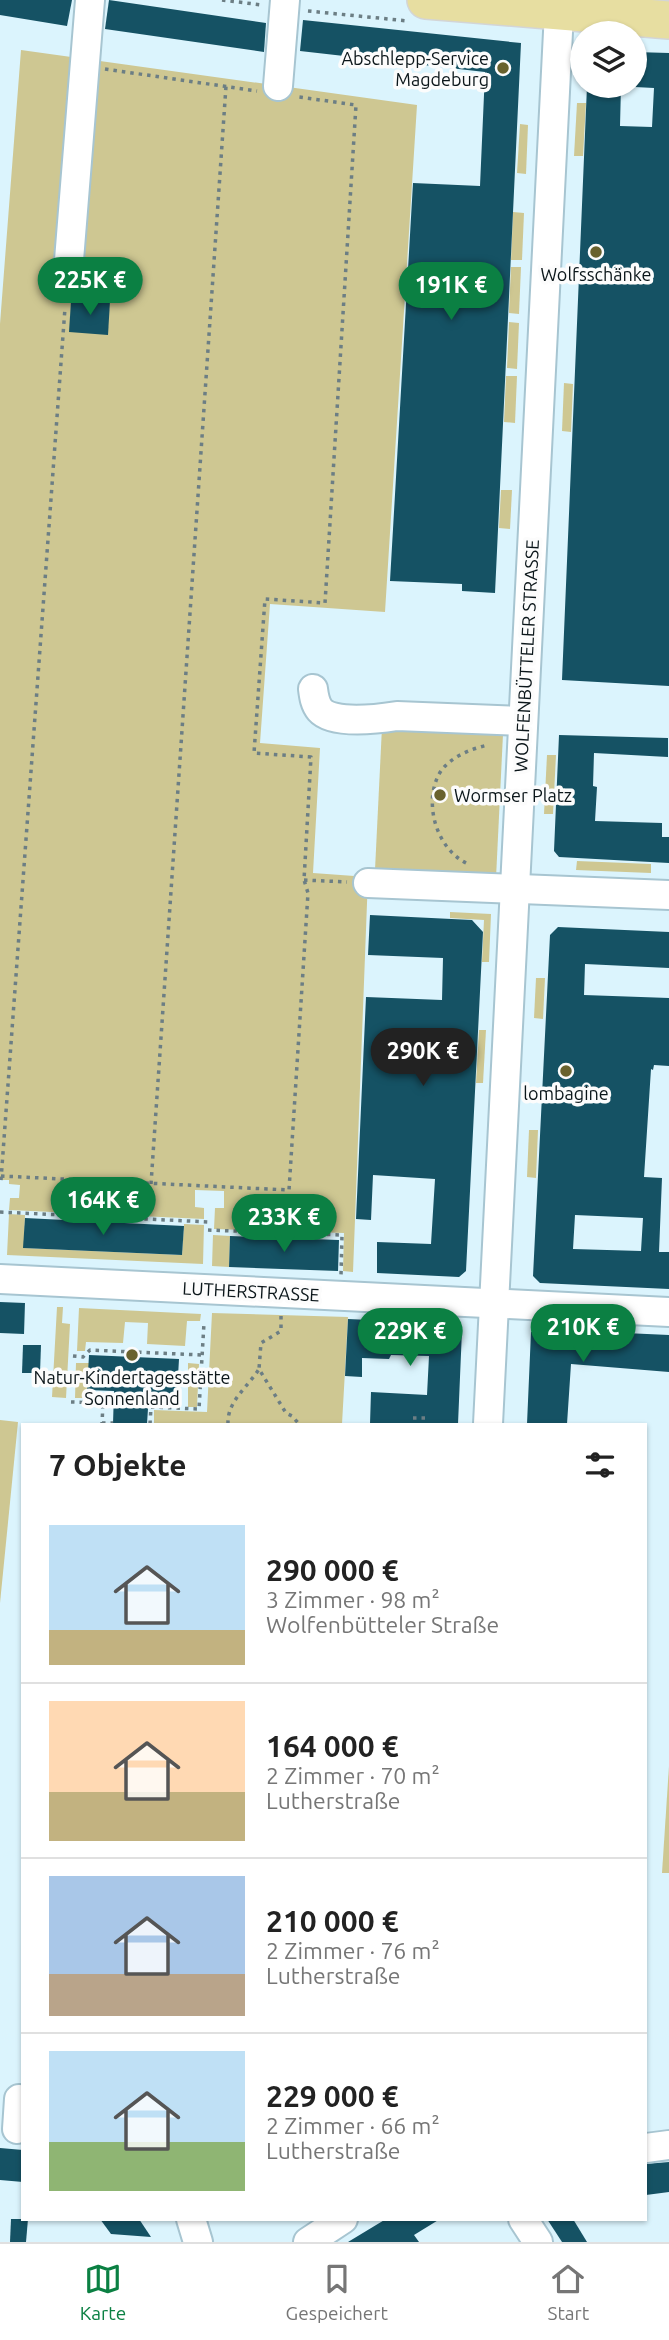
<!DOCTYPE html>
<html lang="de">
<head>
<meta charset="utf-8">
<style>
  :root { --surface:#fff; --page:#f6f6f6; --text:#222; --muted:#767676; --line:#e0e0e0; --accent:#0b8043 }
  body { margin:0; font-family:Ubuntu,sans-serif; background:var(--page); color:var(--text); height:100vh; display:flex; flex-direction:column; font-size:26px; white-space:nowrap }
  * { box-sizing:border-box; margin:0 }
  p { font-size:23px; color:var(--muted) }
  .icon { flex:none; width:38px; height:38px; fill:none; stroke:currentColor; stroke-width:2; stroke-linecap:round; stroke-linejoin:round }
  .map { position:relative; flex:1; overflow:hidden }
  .details { position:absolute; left:21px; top:1423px; width:626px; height:798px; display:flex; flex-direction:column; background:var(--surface); border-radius:0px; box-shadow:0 2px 5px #0004 }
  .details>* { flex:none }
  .tools { position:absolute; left:570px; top:21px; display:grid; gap:14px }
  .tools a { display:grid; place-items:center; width:77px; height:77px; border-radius:50%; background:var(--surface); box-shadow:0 2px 5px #0004; font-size:35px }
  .price { position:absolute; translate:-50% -60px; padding:0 16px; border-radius:24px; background:var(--accent); color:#fff; font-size:23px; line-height:46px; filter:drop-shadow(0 2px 4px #0008) }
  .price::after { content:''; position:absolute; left:50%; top:42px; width:21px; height:16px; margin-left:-10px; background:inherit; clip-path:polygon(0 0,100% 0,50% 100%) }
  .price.current { background:#222; color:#fff }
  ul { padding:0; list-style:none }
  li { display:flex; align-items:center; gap:21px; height:175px; padding:0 28px }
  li+li { border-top:2px solid var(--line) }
  li span { display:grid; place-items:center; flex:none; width:196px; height:140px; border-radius:0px; color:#555 }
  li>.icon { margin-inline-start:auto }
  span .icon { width:84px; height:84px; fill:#fffc; stroke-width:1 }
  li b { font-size:30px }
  h2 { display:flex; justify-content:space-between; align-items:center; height:84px; padding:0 28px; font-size:30px }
  .tab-bar { display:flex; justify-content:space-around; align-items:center; height:98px; border-top:2px solid var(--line); background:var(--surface); font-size:19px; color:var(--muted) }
  .tab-bar a { display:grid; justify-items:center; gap:4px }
  .tab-bar .current { color:var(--accent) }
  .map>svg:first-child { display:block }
  .green { fill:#cec792 }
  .building { fill:#155264; fill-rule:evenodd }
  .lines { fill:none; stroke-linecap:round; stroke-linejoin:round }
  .minor-casing { stroke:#a7c5d1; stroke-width:32 }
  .major-casing { stroke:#d3d5d6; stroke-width:40 }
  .path { stroke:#6c7e84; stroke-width:3.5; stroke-dasharray:3.5 5; stroke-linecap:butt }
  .minor { stroke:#fff; stroke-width:28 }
  .major { stroke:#e7dea1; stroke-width:37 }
  .poi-dot { fill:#69622e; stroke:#fcfcfc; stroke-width:2.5 }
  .labels { text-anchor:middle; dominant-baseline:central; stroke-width:7; stroke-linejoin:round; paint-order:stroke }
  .poi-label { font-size:18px; fill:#0b161a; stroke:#fcfcfc }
  .street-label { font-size:18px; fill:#0b161a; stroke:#fcfcfc }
</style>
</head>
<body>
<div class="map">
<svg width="669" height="2242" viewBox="0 0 669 2242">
  <rect width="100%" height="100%" fill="#dbf4fd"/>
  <g class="green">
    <path d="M21 50 417 105 385 612 270 604 260 743 320 748 313 873 368 877 353 1272 343 1271 344 1233 214 1229 215 1208H224V1191L195 1190V1207L204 1208V1219L9 1210 10 1198H19L20 1185 9 1184V1180H0V324Z"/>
    <path d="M577 103H586L583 156H574Z"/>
    <path d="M520 124 528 125 526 174 517 173Z"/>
    <path d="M513 212 524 213 522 260H511Z"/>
    <path d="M511 267H521L519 314 509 313Z"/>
    <path d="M509 322 519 323 517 369 507 368Z"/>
    <path d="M506 376H517L515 423 504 422Z"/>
    <path d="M564 383 573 384 571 432 562 431Z"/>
    <path d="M501 490H512L510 529 499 528Z"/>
    <path d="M382 727 503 734 496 878 375 870Z"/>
    <path d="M547 755H556L553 814H544Z"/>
    <path d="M577 861 651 864V873L576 870Z"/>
    <path d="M450 912 491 914 489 962H482L484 920 450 918Z"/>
    <path d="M536 978H545L543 1019 534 1018Z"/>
    <path d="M479 1030H486L483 1083H476Z"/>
    <path d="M529 1130H538L536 1178 527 1177Z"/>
    <path d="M9 1214 25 1215 24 1248 182 1255 184 1224 204 1225 203 1264 7 1255Z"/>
    <path d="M213 1235 230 1236 229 1267 212 1266Z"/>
    <path d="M57 1307H63L62 1323 70 1324 66 1398 52 1397Z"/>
    <path d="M79 1308 201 1314 200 1321H187L185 1346 147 1344 148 1323 125 1322 123 1343 86 1342 85 1351H77Z"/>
    <path d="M212 1313 348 1317 342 1424H154V1410L207 1412Z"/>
    <path d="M76 1363H89L88 1390H91V1398H75Z"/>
    <path d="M188 1363 199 1364 197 1407H188Z"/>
    <path d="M0 1420 18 1422 0 1603Z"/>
    <path d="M669 1766V1873H662Z"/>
  </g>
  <g class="building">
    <path d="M0 0H72L67 26 0 15Z"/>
    <path d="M109 0 266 23 264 52 105 29Z"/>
    <path d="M303 20 521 43 495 593 462 591V584L390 581 413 183 480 186 485 72 300 51Z"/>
    <path d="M635 52 669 53V686L562 680 587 86H621L620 126 652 127 654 88 635 87Z"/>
    <path d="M76 298 110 301 108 335 69 332 71 301Z"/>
    <path d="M559 735 668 738V757L594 753 593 786 597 787 595 821 662 823V837H669V863L559 857 554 851Z"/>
    <path d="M370 915 472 920 483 932 466 1271 459 1277 377 1273V1242L431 1244 435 1179 373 1175 371 1220 356 1219 366 997 442 1000 443 958 368 955Z"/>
    <path d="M558 927 669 932V968L585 964 584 995 669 998V1066L654 1065 653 1070 651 1069 644 1177 662 1178 659 1252H669V1289L540 1283 533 1276 550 935ZM575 1215 643 1218 641 1251 573 1249Z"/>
    <path d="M25 1218 184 1226 182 1255 23 1248Z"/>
    <path d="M230 1236 339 1240 338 1271 229 1267Z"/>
    <path d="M0 1302 25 1303 24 1334 0 1333Z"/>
    <path d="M348 1319 456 1324 462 1330 458 1424H370L371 1392 427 1395 429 1356 391 1355 389 1359 362 1358V1377L345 1376Z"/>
    <path d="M537 1329 669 1335V1372L571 1364 567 1424H527L531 1332Z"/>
    <path d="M23 1345H41L40 1373H22Z"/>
    <path d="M89 1355 179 1359 177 1394 149 1393 147 1424H113L114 1391 87 1390Z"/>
    <path d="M0 2148 23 2150V2182L0 2180Z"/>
    <path d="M669 2162V2192L646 2195V2164Z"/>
    <path d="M11 2219H28L26 2242H10Z"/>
    <path d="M100 2219H139L151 2237 111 2234Z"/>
    <path d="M386 2219H440L414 2235 419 2242H348Z"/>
    <path d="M547 2219H573L587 2242H562Z"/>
  </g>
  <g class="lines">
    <defs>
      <g id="minor">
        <path d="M278 86 285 0"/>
        <path d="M67 285 90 0"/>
        <path d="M313 689C314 697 315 704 320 710 333 725 378 719 397 716L522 721"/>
        <path d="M368 883 669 895"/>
        <path d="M0 1279 669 1312"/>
        <path d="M488 1424 559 12"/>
        <path d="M17 2129 19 2099"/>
        <path d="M646 2148 669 2145"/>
        <path d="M191 2219 198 2242"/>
        <path d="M523 2219 538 2242"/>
        <path d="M308 2242 343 2219"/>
      </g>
      <path id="major" d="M426 0 669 20"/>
    </defs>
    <use href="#minor" class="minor-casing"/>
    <use href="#major" class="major-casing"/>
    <g class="path">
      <path d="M222 0 262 5"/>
      <path d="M308 11 408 21"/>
      <path d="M105 69 257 91"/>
      <path d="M466 863C437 848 424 806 438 776 447 758 470 749 488 745"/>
      <path d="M304 880 347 882"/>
      <path d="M1 1176 289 1190 308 893 304 880 311 757 254 753 265 599 325 603 356 105 299 97"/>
      <path d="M1 1180 65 308"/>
      <path d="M151 1184 226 86"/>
      <path d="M0 1212 209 1222"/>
      <path d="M208 1230 342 1235 341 1275"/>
      <path d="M281 1316V1331L261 1343 259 1369 286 1413 292 1416 299 1424"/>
      <path d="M73 1356 83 1357 90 1350 202 1355"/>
      <path d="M71 1402 103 1403 102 1424"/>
      <path d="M413 1418H427"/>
      <path d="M102 1423H113"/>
      <path d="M150 1424 151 1407 199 1409 204 1323H205"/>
      <path d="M228 1424C227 1401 248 1387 259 1369"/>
    </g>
    <use href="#minor" class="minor"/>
    <use href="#major" class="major"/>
  </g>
  <g class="poi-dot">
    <circle cx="503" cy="68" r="7"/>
    <circle cx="596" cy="252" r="7"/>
    <circle cx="440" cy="795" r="7"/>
    <circle cx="566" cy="1071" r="7"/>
    <circle cx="132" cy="1355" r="7"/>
  </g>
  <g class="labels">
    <g class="poi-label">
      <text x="489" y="58" text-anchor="end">Abschlepp-Service<tspan x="489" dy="21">Magdeburg</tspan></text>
      <text x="596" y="274">Wolfsschänke</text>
      <text x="454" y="795" text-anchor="start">Wormser Platz</text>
      <text x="566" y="1093">lombagine</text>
      <text x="132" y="1377">Natur-Kindertagesstätte<tspan x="132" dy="21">Sonnenland</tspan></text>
    </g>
    <g class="street-label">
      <text transform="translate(526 656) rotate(-87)">WOLFENBÜTTELER STRASSE</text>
      <text transform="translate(251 1291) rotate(3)">LUTHERSTRASSE</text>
    </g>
  </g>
</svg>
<div class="tools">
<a><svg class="icon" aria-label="layers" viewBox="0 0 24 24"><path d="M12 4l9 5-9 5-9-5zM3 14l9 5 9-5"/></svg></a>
</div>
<b class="price" style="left:90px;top:317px">225K €</b>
<b class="price" style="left:451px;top:322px">191K €</b>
<b class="price current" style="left:423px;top:1088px">290K €</b>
<b class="price" style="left:103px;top:1237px">164K €</b>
<b class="price" style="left:284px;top:1254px">233K €</b>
<b class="price" style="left:583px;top:1364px">210K €</b>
<b class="price" style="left:410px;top:1368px">229K €</b>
<section class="details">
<h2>7 Objekte<svg class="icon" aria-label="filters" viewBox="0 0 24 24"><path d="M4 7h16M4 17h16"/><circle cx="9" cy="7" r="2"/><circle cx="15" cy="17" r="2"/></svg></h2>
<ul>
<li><span style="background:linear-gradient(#bfe0f5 75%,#c2b280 0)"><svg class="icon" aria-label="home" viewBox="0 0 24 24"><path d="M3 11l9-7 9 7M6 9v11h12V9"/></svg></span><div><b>290 000 €</b><p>3 Zimmer · 98 m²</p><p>Wolfenbütteler Straße</p></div></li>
<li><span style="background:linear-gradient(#ffd9b3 65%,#c2b280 0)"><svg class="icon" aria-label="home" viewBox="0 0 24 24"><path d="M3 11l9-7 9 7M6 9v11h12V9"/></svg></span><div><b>164 000 €</b><p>2 Zimmer · 70 m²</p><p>Lutherstraße</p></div></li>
<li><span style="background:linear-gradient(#a9c7e8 70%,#b9a48a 0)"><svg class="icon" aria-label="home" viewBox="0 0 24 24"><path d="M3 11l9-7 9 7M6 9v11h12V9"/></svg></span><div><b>210 000 €</b><p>2 Zimmer · 76 m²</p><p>Lutherstraße</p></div></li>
<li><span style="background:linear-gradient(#bfe0f5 65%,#8fb573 0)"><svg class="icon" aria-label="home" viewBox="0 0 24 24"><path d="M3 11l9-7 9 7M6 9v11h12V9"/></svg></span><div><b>229 000 €</b><p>2 Zimmer · 66 m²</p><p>Lutherstraße</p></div></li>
</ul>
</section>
</div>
<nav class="tab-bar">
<a class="current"><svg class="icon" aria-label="map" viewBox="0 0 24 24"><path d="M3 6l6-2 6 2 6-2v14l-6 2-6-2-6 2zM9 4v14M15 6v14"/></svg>Karte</a>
<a><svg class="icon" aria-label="saved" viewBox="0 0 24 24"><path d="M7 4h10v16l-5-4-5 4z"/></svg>Gespeichert</a>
<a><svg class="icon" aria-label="home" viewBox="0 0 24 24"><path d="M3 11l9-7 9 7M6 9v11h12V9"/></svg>Start</a>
</nav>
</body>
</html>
